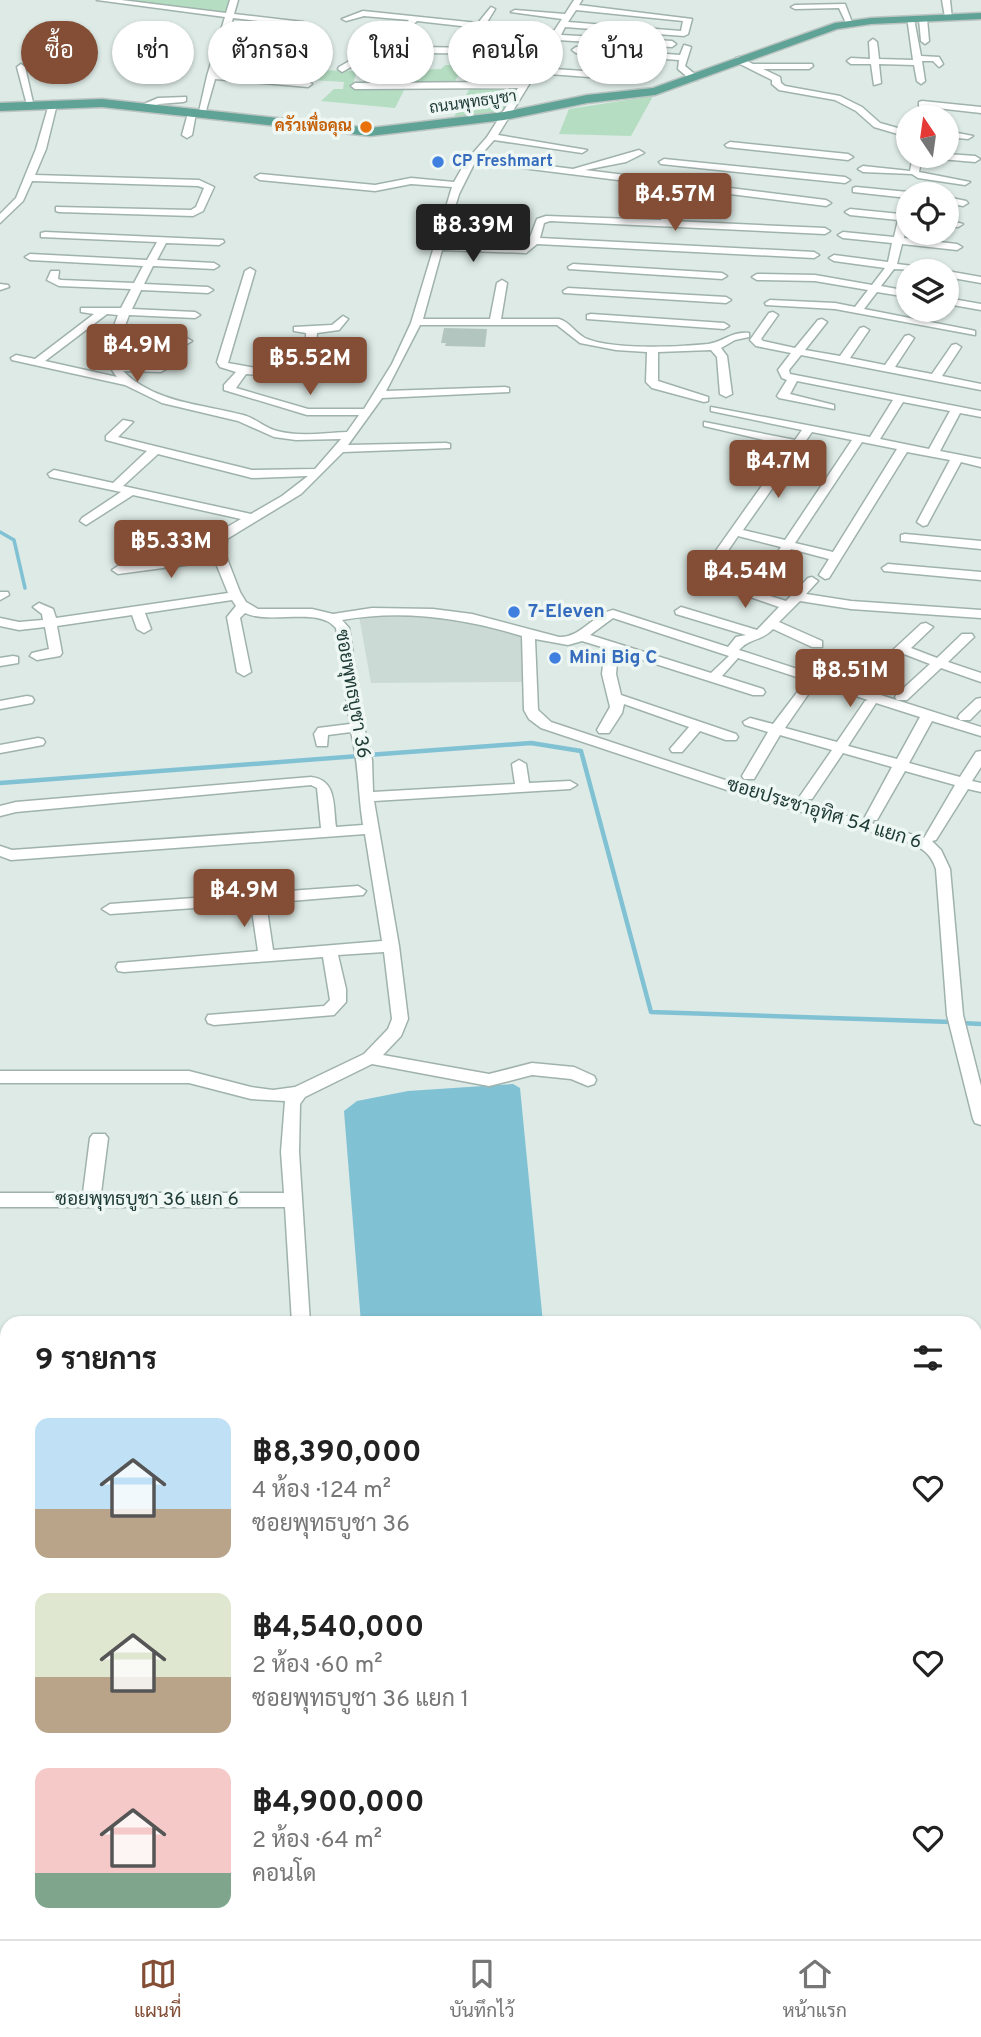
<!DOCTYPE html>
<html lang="th">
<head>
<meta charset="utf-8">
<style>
  :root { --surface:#fff; --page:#f6f6f6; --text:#222; --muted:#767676; --line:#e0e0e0; --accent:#834e35 }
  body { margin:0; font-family:Overpass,Sarabun,sans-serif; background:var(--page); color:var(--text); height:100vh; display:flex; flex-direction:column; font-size:26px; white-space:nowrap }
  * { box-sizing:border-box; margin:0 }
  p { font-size:23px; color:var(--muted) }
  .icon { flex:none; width:38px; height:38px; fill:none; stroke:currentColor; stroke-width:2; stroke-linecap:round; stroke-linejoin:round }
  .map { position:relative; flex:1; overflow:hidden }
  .drawer { position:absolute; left:0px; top:1316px; width:982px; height:623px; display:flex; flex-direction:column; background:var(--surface); border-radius:21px 21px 0 0; box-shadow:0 2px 5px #0004 }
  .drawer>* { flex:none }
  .top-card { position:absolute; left:21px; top:21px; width:940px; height:63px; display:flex; gap:14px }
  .needle { width:46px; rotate:347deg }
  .buttons { position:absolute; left:896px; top:105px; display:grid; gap:14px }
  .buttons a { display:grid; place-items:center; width:63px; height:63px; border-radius:50%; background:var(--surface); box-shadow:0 2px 5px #0004; font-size:35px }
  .price { position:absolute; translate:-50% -60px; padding:0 16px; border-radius:7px; background:var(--accent); color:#fff; font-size:23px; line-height:46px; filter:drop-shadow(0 2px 4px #0008) }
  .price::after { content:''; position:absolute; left:50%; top:42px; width:21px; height:16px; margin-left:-10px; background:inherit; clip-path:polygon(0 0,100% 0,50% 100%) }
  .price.selected { background:#222; color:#fff }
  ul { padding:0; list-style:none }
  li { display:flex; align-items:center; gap:21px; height:175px; padding:0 35px }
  li span { display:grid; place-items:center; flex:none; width:196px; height:140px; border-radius:14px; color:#555 }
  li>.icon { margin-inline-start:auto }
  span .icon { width:84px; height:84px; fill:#fffc; stroke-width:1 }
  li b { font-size:30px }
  h2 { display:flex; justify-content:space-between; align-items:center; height:84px; padding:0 35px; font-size:30px }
  .pill { padding:0 24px; border-radius:32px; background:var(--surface); box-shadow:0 2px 5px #0004; font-size:24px; line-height:63px }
  .pill.selected { background:var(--accent); color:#fff }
  .menu { display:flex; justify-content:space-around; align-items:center; height:98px; border-top:2px solid var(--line); background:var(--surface); font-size:19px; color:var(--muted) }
  .menu a { display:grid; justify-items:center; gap:4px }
  .menu .selected { color:var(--accent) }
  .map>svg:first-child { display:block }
  .built { fill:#ccdad5 }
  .green { fill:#b4ddc2 }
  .water { fill:#81c1d4 }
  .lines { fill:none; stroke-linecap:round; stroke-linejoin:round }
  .stream-far1 { stroke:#81c1d4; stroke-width:3.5 }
  .stream { stroke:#81c1d4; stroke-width:4.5 }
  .building { fill:#b3c5bf }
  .minor-casing { stroke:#a0b2ad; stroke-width:3 }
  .major-casing { stroke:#bcc4c2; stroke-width:3 }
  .minor { fill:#fff; fill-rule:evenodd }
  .major { fill:#5fa396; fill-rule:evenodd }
  .food-dot { fill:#e8710a; stroke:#eef7f3; stroke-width:2.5 }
  .shop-dot { fill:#3f7fe0; stroke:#eef7f3; stroke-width:2.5 }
  .labels { text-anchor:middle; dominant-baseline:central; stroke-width:7; stroke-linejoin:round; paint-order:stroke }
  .far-street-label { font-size:16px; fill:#1e3a35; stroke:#eef7f3 }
  .far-food-label { font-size:16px; font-weight:bold; fill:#c56008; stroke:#eef7f3; text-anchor:end }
  .far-shop-label { font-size:16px; font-weight:bold; fill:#366cbe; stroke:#eef7f3; text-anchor:start }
  .shop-label { font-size:19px; font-weight:bold; fill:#366cbe; stroke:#eef7f3; text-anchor:start }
  .street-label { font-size:19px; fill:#1e3a35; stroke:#eef7f3 }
</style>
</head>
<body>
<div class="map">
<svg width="981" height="1939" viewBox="0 0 981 1939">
  <rect width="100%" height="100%" fill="#ddeae5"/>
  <path class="built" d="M359 616 457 618 522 634 524 682 371 683Z"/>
  <g class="green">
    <path d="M117 0H231L225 15Z"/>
    <path d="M228 55 309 62 310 70 357 71 352 86 405 88 395 108 321 101 334 89H343L344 82 263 77 265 70 221 68Z"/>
    <path d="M445 65H464L454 83 406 84 401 76 415 70 441 69Z"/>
    <path d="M471 86H521L501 112 454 117Z"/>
    <path d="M653 96 631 136 559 134 569 109Z"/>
  </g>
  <path class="water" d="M513 1084 520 1088 543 1323H361L344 1111 357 1101 408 1091Z"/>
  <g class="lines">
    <path class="stream-far1" d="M0 532 14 540 25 588"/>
    <g class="stream">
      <path d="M368 755 531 743 581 751 651 1012 952 1022"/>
      <path d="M0 783 359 756"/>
      <path d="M961 1023 981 1024"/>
    </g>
  </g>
  <path class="building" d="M444 328 487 329 485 347 445 346 446 343H441Z"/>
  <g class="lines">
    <defs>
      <g id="minor">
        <path d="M97 0H121L226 13 230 0H238L234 14 303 22 304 24 300 26 233 18 217 74 308 81 312 84 308 87 215 79 205 114 198 116 207 76 225 17Z"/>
        <path d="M574 0H582L579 5 692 19 688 34 684 36 565 27 561 35 672 41 676 44 672 47 557 40 539 68 642 75 646 78 642 81 536 73 498 135 587 150 582 153 494 140 479 157 573 169 639 150 644 153 626 162 585 170 826 200 831 203 826 206 475 162 459 194 444 244 523 247 529 240 537 219 546 216 661 220 667 204 672 201 677 204 671 221 825 228 830 231 825 234 550 221 544 223 540 238 814 252 819 255 814 258 537 244 526 253 442 250 423 319H490L497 283 502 280 507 283 501 319H559C570 322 575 333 585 338 611 350 679 347 708 344 723 342 732 331 749 333V337L735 340 721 348 727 356 732 394 726 397 720 394 717 357 711 350 658 352V381L708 397V401L704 402 652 388 646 382 647 352 616 350 580 343 557 325H420L386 391 505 387 509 388V392L382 398 348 445 446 443 450 444V448L343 452 301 494 227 539 226 556 240 592 246 602 258 609H312L333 614 372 608 433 609 472 614 559 637C581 638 592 615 613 610L728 647 736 637 746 635 676 614 675 611 681 607 757 630 779 607 707 582 713 578 735 585 753 563 757 562 763 566 745 588 786 601 808 578 812 577 818 581 806 594 851 601 981 610V618L851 609 800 601 779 622 822 641V647H812L773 629C762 641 749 638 739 650L853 687 921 624 926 623 933 627 911 648 937 658 962 634H972L974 637 948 662 981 673V682L941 668 907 700H897L895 697 897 694 930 664 904 654 865 690 981 727V736L932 721 909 763 960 777 976 752 981 751V767L972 781 981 783V792L968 789 936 840 932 841 941 850 950 869 963 1015 981 1086V1125L975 1123 973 1119 947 1015 936 869C931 854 923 848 908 842L745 796 541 728 529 719 524 710 522 636C463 618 403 609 342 620L349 628 364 727 372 760 373 792 515 784 512 764 519 760 526 764 529 783 570 781 577 785 570 789 374 801 399 946 408 1019 401 1036 383 1055 489 1074 532 1063 574 1067 594 1076 596 1080 594 1084 588 1086 571 1079 532 1075 489 1086 372 1064 305 1097 300 1104 299 1152 310 1323H292L285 1207H0V1193H83L90 1138 93 1134H105L108 1138 101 1193H284L281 1152 285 1101 251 1099 189 1083H0V1071H189L251 1087 273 1090 295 1087 364 1054 388 1029 392 1019 384 952 338 955 346 989V1002L334 1015 214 1025 208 1023 206 1019 208 1015 324 1006 330 1000 323 957 124 972 118 971 116 967 118 963 258 951 251 904 110 914 102 909 110 904 358 886 366 891 363 895 266 903 273 950 382 941 365 834 11 860 0 856V846L12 850 321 828 317 788 311 785 16 812 0 816V806L16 802 311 777C337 780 333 805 336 827L363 825C358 794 359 763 351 732L328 735 327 746H317L314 734 318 728 350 724 336 628C318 606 271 625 245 613L240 618 251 672 244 676 237 672 227 617 236 606 232 600 145 613 151 629 144 633 137 629 132 615 57 626 62 653 60 656 37 660 30 656 32 653 49 649 45 627 19 630 0 626V618L19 622 43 620 42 614 33 607 39 603 53 609 56 618 228 593 215 561 118 574 112 570 118 566 213 554C211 534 226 528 241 519L133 495 86 525 80 521 82 518 121 492 50 477 48 474 54 470 113 483 147 451 106 440V436L123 420 133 422 118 437 252 470 315 469 341 439 296 440 274 437 238 421 162 403 125 385 12 360 11 358 16 355 35 359 94 314 81 312V308H121L131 289 59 286 47 280 51 271H59L58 279 61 280 134 283 143 266 30 260 25 257 30 254 147 260 157 242 41 237V233L45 232 223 240 224 242 219 245 166 243 157 260 214 263 219 266 214 269 153 266 144 284 208 287 213 290 208 293 141 290 132 309 195 312 200 315 195 318 129 315 122 334 187 338 192 341 187 344 120 340 118 357 121 364 161 366 166 369 161 372 123 371C155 403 201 404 243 415 255 418 265 428 277 431 299 437 325 433 347 432L359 415H307L224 390V385L236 372 220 367 217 362 245 271 250 268 255 271 228 363 261 369H294L306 344V333L294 331V327L332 325 343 316 348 319 339 330 317 333 316 344 302 373 282 377 246 374 236 388 308 409H364L392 364 411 323 452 187 411 184 375 191 260 180 255 177 260 174 375 185 411 178 454 182 466 161 487 137 518 88 355 89 351 86 355 83 521 82 539 54 418 53 414 50 418 47 542 49 551 36 417 21 397 41 342 72 338 69 339 67 391 37 409 20 364 16 346 21 342 19 363 11 478 23 491 7 495 9 486 24 554 31 562 19 511 12 515 10 565 14ZM576 10 683 21 681 31 568 22ZM107 314 118 315C110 336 101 359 117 377L45 361ZM158 454 252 478 308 476 282 496 251 514 123 486ZM613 618 726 655 729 656 711 673 590 635ZM535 639 568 645 582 641 605 648 602 674 610 707 597 730 599 733H609L622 713 624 704 689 727 670 749 672 752H682L700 731 726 740H736L738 737 736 734 621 695 616 674 618 652 753 695H763L765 692 763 689 722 676 738 658 809 681 805 682 773 724 750 718 743 722 745 725 768 732 742 776 744 779H754L780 735 832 750 800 796 802 799H812L843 753 892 767 865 817 867 820H877L905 771 955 785 924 838 755 790 551 722 538 710ZM816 683 868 700 865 701 837 742 785 728ZM876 703 920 717 897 759 848 746Z"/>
        <path d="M942 0H950L952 19 945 17Z"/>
        <path d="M845 4 853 25H847L839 8 795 9 791 7 795 5Z"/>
        <path d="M907 17 914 19 921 56 939 57 943 64 939 67 933 61H922L925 81 921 84 917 81 914 65 879 64 881 83 874 85 871 64H851L847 61 851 58 870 59 869 42 873 39 877 42 879 59 913 60Z"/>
        <path d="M923 17 927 19 929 41 925 44 921 41 919 19Z"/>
        <path d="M684 45 691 47 685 66 697 76V80H691L678 69 679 60 576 53 572 50 576 47 680 55Z"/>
        <path d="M739 57 753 64H812L813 66 809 69H763L780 77 781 83 785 86 840 96 862 107 880 123 908 131V137L874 127 856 111 835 100 779 90 772 84V80L736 62V58Z"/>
        <path d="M21 64 25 67 34 107 27 105 17 67Z"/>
        <path d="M186 97V101L183 102 159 104 141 110 137 107 158 98Z"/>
        <path d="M53 101 57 104 46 149 35 175 199 180 214 187 203 211 193 216 59 212 56 211V207L191 210 196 207 204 188 198 186 32 181 23 201 0 223V214L16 198 36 149 49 104Z"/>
        <path d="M922 101 981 107V113L919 106V102Z"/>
        <path d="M192 110 196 113 192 135 187 138 182 135 188 113Z"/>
        <path d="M947 131 973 136 968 139 947 137Z"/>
        <path d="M730 142 848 154 853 157 848 160 727 147 725 145Z"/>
        <path d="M947 154 975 156 980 159 975 162 941 159 936 156H947Z"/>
        <path d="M913 156H922L919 172 970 182 965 185 918 178 912 174 863 172 858 169 863 166 910 171Z"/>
        <path d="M664 159 845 177 850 180 845 183 661 164 659 162Z"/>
        <path d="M856 187 908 192 912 194H908V198L853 192V188Z"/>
        <path d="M947 197 966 201 968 203 963 206 947 203Z"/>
        <path d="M908 198V221L904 238 957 244 962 247 957 250 902 244 897 264 930 268 935 271 894 269 881 286 908 291V297L877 292 864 309 971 330 975 331V335L835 309 766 305 765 303 770 300 835 303 855 307 868 290 815 281 757 280 752 277 757 274 815 275 872 285 885 268 834 261 829 258 834 255 888 262 892 243 843 238 838 235 843 232 894 237 898 220 850 215 845 212 850 209 900 214 903 201Z"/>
        <path d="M947 220 963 224 958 227 947 226Z"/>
        <path d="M573 264 722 273 727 276 722 279 569 269 568 267Z"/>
        <path d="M946 271H947L981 277V283L947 277Z"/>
        <path d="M0 284 8 285 9 287 0 290Z"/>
        <path d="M568 288 726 297 731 300 726 303 564 293 563 291Z"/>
        <path d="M947 298 981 304V310L947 304Z"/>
        <path d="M773 312 778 315 761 339 763 341 795 348 818 320 822 319 827 322 805 350 840 356 860 328 864 327 869 330 850 358 885 365 905 336 909 335 914 338 895 367 932 374 952 345 956 344 961 347 942 376 981 384V390L801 355 789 370 790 374 981 411V417L960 413 940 451 981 459V467L961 462 927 525 923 526 917 522 950 460 907 452 829 578 825 579 819 575 829 559 791 549 780 566 776 567 770 563 781 547 738 536 725 555 721 556 715 552 790 446 704 426V422L795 440 802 430 711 411V407L870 437 893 400 797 381 790 394 834 405V409L779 398 777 396 787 380 782 378 778 370 791 353 756 346 750 340 769 313ZM903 402 950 411 929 449 880 439ZM812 432 852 440 785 540 743 530ZM862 442 897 449 833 552 795 543Z"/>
        <path d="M591 314 724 323 729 326 724 329 587 319V315Z"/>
        <path d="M905 534 981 541V549L901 541V535Z"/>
        <path d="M888 564 981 572V580L884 571 882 568Z"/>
        <path d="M0 592H8L9 595 0 600Z"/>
        <path d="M13 656 18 657V663L0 666V658Z"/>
        <path d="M27 696 32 697 34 700 32 703 0 709V701Z"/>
        <path d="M981 698V709L970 720H960L958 717 960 714 976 699Z"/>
        <path d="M38 738 43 739 45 742 43 745 0 753V745Z"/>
        <rect x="0" y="1377" width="7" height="16"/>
        <rect x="0" y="1476" width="7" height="18"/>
        <rect x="0" y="1605" width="7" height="18"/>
        <rect x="0" y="1700" width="7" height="20"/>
        <path d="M7 1780V1833L3 1835 0 1834V1783Z"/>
        <rect x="0" y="1871" width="7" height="22"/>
        <path d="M324 1932H348L349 1939H325Z"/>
      </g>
      <path id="major" d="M981 13V19L871 24 837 29 655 95 587 103 504 120 370 136 102 107 0 111V103L102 99 370 128 504 112 587 95 653 88 835 23 871 18Z"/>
    </defs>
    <use href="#minor" class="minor-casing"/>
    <use href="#major" class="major-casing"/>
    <use href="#minor" class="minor"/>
    <use href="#major" class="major"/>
  </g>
  <circle class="food-dot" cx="366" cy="127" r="7"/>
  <g class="shop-dot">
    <circle cx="438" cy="162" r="7"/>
    <circle cx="514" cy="612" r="7"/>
    <circle cx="555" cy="658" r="7"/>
  </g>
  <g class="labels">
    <g class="far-street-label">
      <text transform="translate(473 103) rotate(-8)">ถนนพุทธบูชา</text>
    </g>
    <g class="far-food-label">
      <text x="352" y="127">ครัวเพื่อคุณ</text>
    </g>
    <g class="far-shop-label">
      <text x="452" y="162">CP Freshmart</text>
    </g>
    <g class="shop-label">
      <text x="528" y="612">7-Eleven</text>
      <text x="569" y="658">Mini Big C</text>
    </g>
    <g class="street-label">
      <text transform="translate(352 694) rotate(80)">ซอยพุทธบูชา 36</text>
      <text transform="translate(824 814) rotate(17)">ซอยประชาอุทิศ 54 แยก 6</text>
      <text x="147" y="1200">ซอยพุทธบูชา 36 แยก 6</text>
    </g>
  </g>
</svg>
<div class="buttons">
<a><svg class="needle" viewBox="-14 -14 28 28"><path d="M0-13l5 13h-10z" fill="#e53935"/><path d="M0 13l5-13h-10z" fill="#767676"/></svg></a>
<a><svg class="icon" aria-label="locate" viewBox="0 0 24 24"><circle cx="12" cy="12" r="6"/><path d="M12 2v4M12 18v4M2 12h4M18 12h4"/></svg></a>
<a><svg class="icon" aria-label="layers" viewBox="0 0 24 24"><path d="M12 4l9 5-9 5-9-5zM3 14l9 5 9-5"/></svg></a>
</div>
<b class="price" style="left:675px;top:233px">฿4.57M</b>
<b class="price selected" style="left:473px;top:264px">฿8.39M</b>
<b class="price" style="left:137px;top:384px">฿4.9M</b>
<b class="price" style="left:310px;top:397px">฿5.52M</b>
<b class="price" style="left:778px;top:500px">฿4.7M</b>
<b class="price" style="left:171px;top:580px">฿5.33M</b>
<b class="price" style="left:745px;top:610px">฿4.54M</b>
<b class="price" style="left:850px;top:709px">฿8.51M</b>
<b class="price" style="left:244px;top:929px">฿4.9M</b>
<div class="top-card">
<a class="pill selected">ซื้อ</a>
<a class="pill">เช่า</a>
<a class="pill">ตัวกรอง</a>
<a class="pill">ใหม่</a>
<a class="pill">คอนโด</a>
<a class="pill">บ้าน</a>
</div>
<section class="drawer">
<h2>9 รายการ<svg class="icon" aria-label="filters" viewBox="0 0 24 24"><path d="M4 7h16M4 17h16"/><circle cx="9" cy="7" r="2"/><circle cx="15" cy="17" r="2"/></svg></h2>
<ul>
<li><span style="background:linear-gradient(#bfe0f5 65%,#b9a48a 0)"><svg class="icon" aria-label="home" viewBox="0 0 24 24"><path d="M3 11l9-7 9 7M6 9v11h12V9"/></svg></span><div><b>฿8,390,000</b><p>4 ห้อง · 124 m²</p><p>ซอยพุทธบูชา 36</p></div><svg class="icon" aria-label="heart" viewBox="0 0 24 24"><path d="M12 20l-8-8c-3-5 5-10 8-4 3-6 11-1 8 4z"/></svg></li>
<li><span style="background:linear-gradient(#dfe7d0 60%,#b9a48a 0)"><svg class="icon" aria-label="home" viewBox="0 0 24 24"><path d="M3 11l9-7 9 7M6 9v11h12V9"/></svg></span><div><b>฿4,540,000</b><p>2 ห้อง · 60 m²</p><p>ซอยพุทธบูชา 36 แยก 1</p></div><svg class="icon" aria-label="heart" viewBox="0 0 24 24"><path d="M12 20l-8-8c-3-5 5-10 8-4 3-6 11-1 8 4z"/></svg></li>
<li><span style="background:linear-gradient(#f6c9c9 75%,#7fa58c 0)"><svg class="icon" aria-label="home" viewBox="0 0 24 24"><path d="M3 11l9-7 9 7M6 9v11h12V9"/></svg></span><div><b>฿4,900,000</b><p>2 ห้อง · 64 m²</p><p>คอนโด</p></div><svg class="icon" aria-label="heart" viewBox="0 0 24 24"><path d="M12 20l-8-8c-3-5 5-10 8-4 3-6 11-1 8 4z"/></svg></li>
</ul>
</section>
</div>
<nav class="menu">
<a class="selected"><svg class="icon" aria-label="map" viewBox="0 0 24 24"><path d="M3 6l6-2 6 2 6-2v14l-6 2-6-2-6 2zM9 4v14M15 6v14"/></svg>แผนที่</a>
<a><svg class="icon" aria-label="saved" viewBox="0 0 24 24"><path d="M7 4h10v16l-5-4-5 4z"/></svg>บันทึกไว้</a>
<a><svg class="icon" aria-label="home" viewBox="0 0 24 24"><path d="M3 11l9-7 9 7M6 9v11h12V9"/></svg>หน้าแรก</a>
</nav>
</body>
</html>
